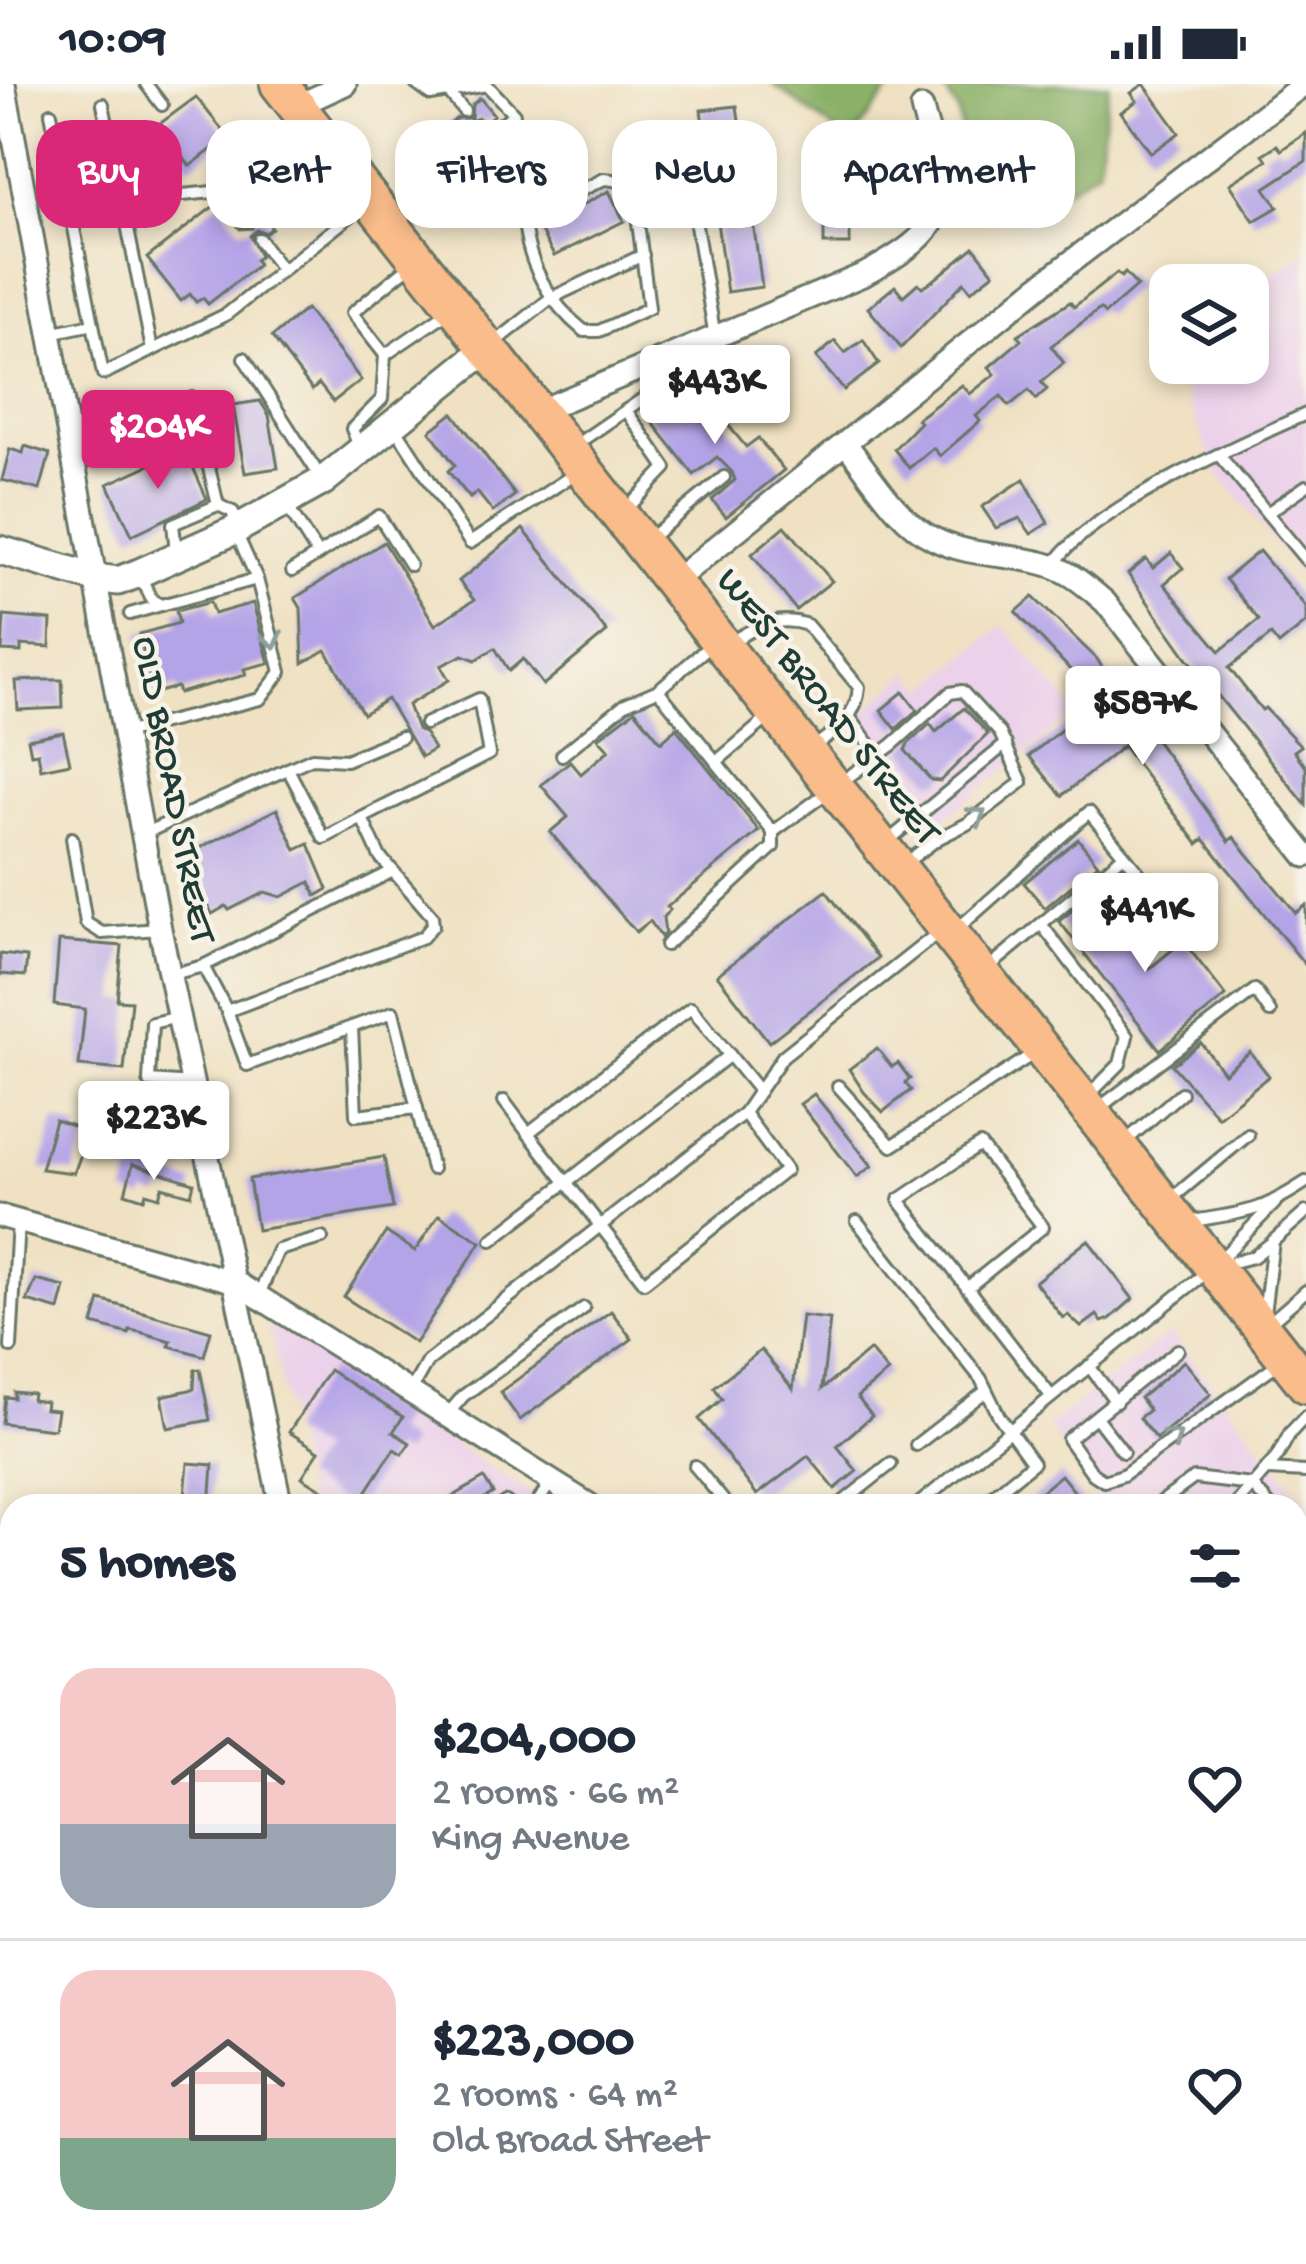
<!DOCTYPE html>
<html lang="en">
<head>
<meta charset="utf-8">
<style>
  :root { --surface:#fff; --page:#f2f2f3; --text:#1f2937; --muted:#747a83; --line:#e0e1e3; --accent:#db2777 }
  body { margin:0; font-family:"Gochi Hand",sans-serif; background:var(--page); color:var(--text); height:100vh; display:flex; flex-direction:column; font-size:45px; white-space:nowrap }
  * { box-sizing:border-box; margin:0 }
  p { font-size:39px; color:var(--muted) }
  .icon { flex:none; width:66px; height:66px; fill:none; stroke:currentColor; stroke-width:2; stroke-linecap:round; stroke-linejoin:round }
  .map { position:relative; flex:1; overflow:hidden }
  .sheet { position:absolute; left:0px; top:1410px; width:1308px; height:771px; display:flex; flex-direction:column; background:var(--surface); border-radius:36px 36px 0 0; box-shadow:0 6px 18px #0003 }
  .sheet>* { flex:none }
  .guide { position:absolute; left:36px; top:36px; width:1236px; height:108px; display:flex; gap:24px }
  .controls { position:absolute; left:1149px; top:180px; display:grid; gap:24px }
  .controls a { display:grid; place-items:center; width:120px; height:120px; border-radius:24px; background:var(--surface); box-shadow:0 6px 18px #0003; font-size:60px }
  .price { position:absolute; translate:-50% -102px; padding:0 27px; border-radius:12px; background:#fff; color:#222; font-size:39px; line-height:78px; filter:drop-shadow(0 3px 6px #0008) }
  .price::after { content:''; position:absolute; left:50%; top:72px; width:36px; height:27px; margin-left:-18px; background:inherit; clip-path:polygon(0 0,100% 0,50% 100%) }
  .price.on { background:var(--accent); color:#fff }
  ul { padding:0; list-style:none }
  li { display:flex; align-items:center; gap:36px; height:300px; padding:0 60px }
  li+li { border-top:3px solid var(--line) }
  li span { display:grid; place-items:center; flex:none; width:336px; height:240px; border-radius:36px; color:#555 }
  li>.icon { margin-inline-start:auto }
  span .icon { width:144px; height:144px; fill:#fffc; stroke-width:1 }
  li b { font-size:51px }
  h2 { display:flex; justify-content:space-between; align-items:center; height:144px; padding:0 60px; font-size:51px }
  .chip { padding:0 42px; border-radius:36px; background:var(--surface); box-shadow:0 6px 18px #0003; font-size:42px; line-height:108px }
  .chip.on { background:var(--accent); color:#fff }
  .status { display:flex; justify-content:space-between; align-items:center; height:84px; padding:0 60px; background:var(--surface); direction:ltr }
  .status svg { height:33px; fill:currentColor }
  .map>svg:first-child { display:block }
  .built { fill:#ecd1ea }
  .forest { fill:#8bb167; stroke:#55774e; stroke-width:3 }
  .building { fill:#b3a3e7 }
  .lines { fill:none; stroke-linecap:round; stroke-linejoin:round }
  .service-casing { stroke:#687666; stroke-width:16 }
  .minor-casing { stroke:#687666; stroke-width:27 }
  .tertiary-casing { stroke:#687666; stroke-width:33 }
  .secondary-casing { stroke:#687666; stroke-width:39 }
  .primary-casing { stroke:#687666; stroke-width:42 }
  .service { stroke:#fff; stroke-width:10 }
  .minor { stroke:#fff; stroke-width:21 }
  .tertiary { stroke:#fff; stroke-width:27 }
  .secondary { stroke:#fde4d0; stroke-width:33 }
  .primary { stroke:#f9bc8a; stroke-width:36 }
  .oneway { stroke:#8f9e9a }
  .labels { text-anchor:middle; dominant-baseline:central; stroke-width:9; stroke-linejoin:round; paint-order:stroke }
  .street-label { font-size:39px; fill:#1f3d34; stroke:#f7f3e8 }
</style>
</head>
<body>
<div class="status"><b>10:09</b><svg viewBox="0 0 49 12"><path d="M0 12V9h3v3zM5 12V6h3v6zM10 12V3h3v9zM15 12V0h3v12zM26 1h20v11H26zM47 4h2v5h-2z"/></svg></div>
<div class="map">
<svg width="1306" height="2180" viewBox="0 0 1306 2180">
  <rect width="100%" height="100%" fill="#f7f3e8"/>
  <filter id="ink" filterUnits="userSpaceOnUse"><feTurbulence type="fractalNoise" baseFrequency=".00833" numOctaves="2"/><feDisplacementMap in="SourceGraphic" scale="24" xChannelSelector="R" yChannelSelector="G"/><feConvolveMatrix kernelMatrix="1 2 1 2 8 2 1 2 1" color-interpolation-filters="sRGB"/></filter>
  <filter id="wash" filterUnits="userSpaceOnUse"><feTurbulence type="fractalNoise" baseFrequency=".004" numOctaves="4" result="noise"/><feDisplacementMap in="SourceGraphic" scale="48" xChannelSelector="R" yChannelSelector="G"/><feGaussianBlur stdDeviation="2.7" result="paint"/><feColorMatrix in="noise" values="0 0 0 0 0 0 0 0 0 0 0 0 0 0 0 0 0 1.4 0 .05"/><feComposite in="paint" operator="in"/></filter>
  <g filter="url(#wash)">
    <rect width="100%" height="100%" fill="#efe1c2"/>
    <g class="built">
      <path d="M1306 168V498L1215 385 1173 279H1248V206Z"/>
      <path d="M1003 541 1076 628 938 740 856 634 910 588 926 605Z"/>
      <path d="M268 1236 469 1370 552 1422H307Z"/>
      <path d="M1170 1249 1306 1418V1574L1296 1580V1422H1106L1048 1342Z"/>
      <path d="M1306 1649V1848L1296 1841V1655Z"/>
      <path d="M12 2143V2169H91L102 2180H0V2158Z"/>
    </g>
    <g class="forest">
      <path d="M773 0H894L850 58Z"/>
      <path d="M941 0H1109L1098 84 1063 107 974 133 958 27Z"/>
      <path d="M91 2169H239L234 2180H102Z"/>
    </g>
    <g id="blocks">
      <g class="building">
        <path d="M1144 0 1179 49 1151 69 1121 28 1137 17 1131 9Z"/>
        <path d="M196 13 228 53 190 82 158 41Z"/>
        <path d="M480 14 494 31 485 38 478 34 471 37 470 50 460 59 446 43 457 34H471L472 21Z"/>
        <path d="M737 22 762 203 727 208 701 26Z"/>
        <path d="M1306 49V77L1265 104 1278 123 1254 137 1230 100 1267 76 1263 70 1277 61 1281 66Z"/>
        <path d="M609 107 624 137 554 172 539 144Z"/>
        <path d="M219 118 240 145 252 144 253 131 259 127 272 144 266 149 257 146 250 152 260 172 255 176 258 181 208 220 203 214 196 218 190 210 181 217 147 174Z"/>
        <rect x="824" y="122" width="26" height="38"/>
        <path d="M974 163 994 189 971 207 964 198 901 264 868 224 895 202 903 212 918 199 922 203 934 196Z"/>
        <path d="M1117 189 1121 193 1125 189 1137 202 1105 230 1100 225 1051 262 1064 279 1041 298 1047 305 1036 315 1029 306 1009 322 1001 312 976 332 980 337 940 372 933 364 909 384 894 365 920 338 917 335 962 301 970 310 995 290 989 283 1021 256 1018 251 1070 218 1074 223Z"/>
        <path d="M306 225 361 296 333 318 319 300 312 306 272 253Z"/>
        <path d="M863 256 879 280 844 306 816 273 835 257 845 269Z"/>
        <path d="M694 299 746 363 758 354 784 386 726 433 712 416 735 396 732 388 717 373 694 391 649 334Z"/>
        <path d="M260 317 269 331 278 384 245 389 233 321Z"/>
        <path d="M453 329 515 411 493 428 477 408 470 414 448 387 455 381 430 347Z"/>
        <path d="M25 362 50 370 40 406 2 396 10 365 23 369Z"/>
        <path d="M185 365 207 415 132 451 108 400Z"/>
        <path d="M1024 395 1048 439 1031 450 1020 434 996 444 982 423Z"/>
        <path d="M785 442 832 497 796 526 752 470Z"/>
        <path d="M523 445 607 548 543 601 523 575 509 587 495 564 476 576 463 571 441 582 449 596 408 621 417 645 425 650 434 665 421 673 387 615 363 630 326 566 303 579 301 524 295 514 384 458 435 541 474 516 459 497Z"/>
        <path d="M1259 467 1306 523V539L1279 561 1271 551 1229 584 1262 626 1265 624 1301 662 1294 667 1306 683V721L1186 572 1128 490 1146 475 1153 484 1171 469 1183 484 1164 500 1220 567 1259 536 1225 495Z"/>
        <path d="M1033 513 1097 575 1124 618 1126 616 1137 630 1229 757 1234 753 1296 829 1306 821V882L1204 755 1198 760 1123 662 1062 712 1029 672 1094 619 1078 594 1016 528Z"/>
        <path d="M210 518 214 530 253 519 269 579 244 585 246 591 179 609 177 603 155 609 139 550 179 539 176 527Z"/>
        <path d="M4 532 51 536 50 563 21 561V568L2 567Z"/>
        <path d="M39 596H62L63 624 18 626 16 597Z"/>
        <path d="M903 608 917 626 896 645 881 626Z"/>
        <path d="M964 624 988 650 940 697 931 696 905 666 908 660 930 640 936 648Z"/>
        <path d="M635 626 661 658 676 644 759 747 667 823 670 826 663 833 665 849 661 853 650 837 636 848 550 748 568 733 541 701 570 677 581 690 609 666 598 654Z"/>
        <path d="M63 648 70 679 41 685 38 669 31 670 28 655Z"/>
        <path d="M277 725 296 766 309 760 328 805 316 812 310 798 281 813 265 808 229 826 226 822 212 830 208 821 199 824 182 789 190 784 184 772Z"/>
        <path d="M1078 755 1098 780 1045 824 1024 799Z"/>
        <path d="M826 807 878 874 769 958 717 891Z"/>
        <path d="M1092 810 1150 884 1183 857 1226 912 1160 966 1059 837Z"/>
        <path d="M59 857 122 862 117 916 131 917 124 986 79 982 85 925 54 921Z"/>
        <path d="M0 870 27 873 25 892 0 890Z"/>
        <path d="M1201 959 1224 989 1250 968 1269 992 1218 1033 1172 981Z"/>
        <path d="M877 964 892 983 898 979 910 995 905 999 911 1006 883 1028 864 1008 849 985Z"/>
        <path d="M814 1010 872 1082 857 1093 800 1020Z"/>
        <path d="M55 1036 79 1044 77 1052 87 1054 74 1089 41 1085Z"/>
        <path d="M384 1073 393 1124 257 1146 249 1095Z"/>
        <path d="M133 1080 194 1099 191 1111 162 1103 159 1113 146 1109 144 1115 125 1109Z"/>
        <path d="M439 1131 481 1158 415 1259 344 1213 386 1148 415 1167Z"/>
        <path d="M1088 1156 1133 1215 1110 1235 1102 1238 1097 1231 1081 1243 1068 1231 1063 1234 1035 1198Z"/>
        <path d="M36 1196 65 1203 59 1226 27 1217Z"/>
        <path d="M100 1216 211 1247 204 1272 169 1262 171 1257 140 1248 130 1246 129 1250 93 1240Z"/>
        <path d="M611 1227 632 1255 520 1336 500 1308Z"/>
        <path d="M802 1232 830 1235 822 1305 870 1266 888 1288 857 1313 872 1332 837 1362 857 1387 835 1405 808 1372 757 1411 699 1335 722 1315 714 1303 761 1266 793 1305Z"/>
        <path d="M1184 1277 1211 1310 1156 1355 1139 1334 1149 1326 1140 1314Z"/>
        <path d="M200 1285 210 1336 168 1344 162 1312 194 1305 195 1286Z"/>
        <path d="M329 1286 403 1333 393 1348 410 1359 402 1370 394 1365 357 1422H349L302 1393 319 1367 289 1348Z"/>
        <path d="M14 1308 33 1310 32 1316 46 1318 45 1325 57 1326 54 1345 2 1339 5 1313 14 1314Z"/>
        <path d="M188 1379 213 1381 210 1422H184Z"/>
        <path d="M1061 1391 1086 1422H1023Z"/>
        <path d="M484 1394 493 1409 471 1422H437Z"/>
      </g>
    </g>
  </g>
  <g filter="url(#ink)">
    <use href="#blocks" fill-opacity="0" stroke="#687666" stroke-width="3"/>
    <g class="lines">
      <defs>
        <g id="service">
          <path d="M146 0 162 21"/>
          <path d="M416 0 431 11 487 1 514 30 485 53 478 44"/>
          <path d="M450 10 464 27"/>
          <path d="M103 20 152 266"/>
          <path d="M51 29 103 290 227 230 364 121"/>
          <path d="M604 95C621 96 628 99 635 115L649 224 599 247H584C549 219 527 179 524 135Z"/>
          <path d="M690 106 715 253"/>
          <path d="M223 107 245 137"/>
          <path d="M122 117 223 107 265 91 310 50"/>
          <path d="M259 155 282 186"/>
          <path d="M412 180 352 229 385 271 451 226"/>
          <path d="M50 249 93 240"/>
          <path d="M492 261 551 214 643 171"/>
          <path d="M244 274 321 394"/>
          <path d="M395 343 470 459 579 387"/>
          <path d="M571 364 673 294"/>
          <path d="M72 365 192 314 218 421"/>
          <path d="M360 365 352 345 382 315 385 271"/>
          <path d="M1219 371 1306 476"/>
          <path d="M287 422 318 471"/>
          <path d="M626 426 666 384 626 326"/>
          <path d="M1267 429 1306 402"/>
          <path d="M645 458 724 393"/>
          <path d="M1053 482C1088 425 1242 359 1306 330"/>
          <path d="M292 487 379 432 410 481"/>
          <path d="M140 492 152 516 161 521 257 495"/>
          <path d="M130 530 161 521"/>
          <path d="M713 559 658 606 773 748"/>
          <path d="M728 560C753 544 777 530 807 541L859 603C857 635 833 648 810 666"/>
          <path d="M850 634 877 670"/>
          <path d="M124 649 260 615 281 588 257 495 235 446 233 428 218 421 173 440 176 467"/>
          <path d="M562 671 625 620 658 606"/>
          <path d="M716 678 768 634"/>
          <path d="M288 685 324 754 362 734"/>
          <path d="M143 750 312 674 346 676 401 653"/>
          <path d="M72 754 86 839 102 849 160 845"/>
          <path d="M888 757 1006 660"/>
          <path d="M393 787 380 773 362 734 489 670 479 615 425 640"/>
          <path d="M1041 840 1127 952 1120 980 1089 1011"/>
          <path d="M955 847 1089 728 1179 838"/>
          <path d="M666 861 773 763V748L892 661 950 609 962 607 1000 649 1022 698 967 740 939 754 901 782"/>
          <path d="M988 884 1124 771"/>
          <path d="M169 891 203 882 393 787 432 832 433 841 423 853 227 927 203 882"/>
          <path d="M227 927 247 981 393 928 432 1085"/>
          <path d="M178 933 152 939 149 997 192 1000"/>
          <path d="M352 943 356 1031 417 1024"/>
          <path d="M838 1002 892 1062 1033 970"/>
          <path d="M504 1017 528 1049"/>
          <path d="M1095 1027 1255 906 1270 928"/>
          <path d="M744 1029 786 1086 644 1198 528 1049 691 924 759 1007"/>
          <path d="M1126 1057 1181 1009"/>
          <path d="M1171 1115 1248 1051"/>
          <path d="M857 1137 981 1295 999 1332 1033 1379 980 1422"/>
          <path d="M1187 1138C1243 1128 1256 1131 1306 1098"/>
          <path d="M492 1156 730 971"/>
          <path d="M1222 1181 1253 1173 1270 1160"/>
          <path d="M967 1204 1043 1143 980 1061 899 1116 1051 1312"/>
          <path d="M258 1213 278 1166 322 1154"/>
          <path d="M1264 1230 1273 1157 1306 1128"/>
          <path d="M1269 1239 1306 1207"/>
          <path d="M11 1263 18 1137"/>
          <path d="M1178 1266 1068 1355 1093 1390 1104 1397 1123 1391 1280 1278"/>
          <path d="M1089 1282 1116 1318"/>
          <path d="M410 1308 427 1278 744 1029 783 972 938 849"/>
          <path d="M447 1331 463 1312 584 1224"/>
          <path d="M1096 1333 1123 1368"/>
          <path d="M916 1361 986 1307"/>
          <path d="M695 1382 728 1422"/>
          <path d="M1267 1386 1306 1388"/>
          <path d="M500 1422 506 1418 510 1422"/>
          <path d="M535 1422 552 1397"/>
          <path d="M838 1422 891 1380"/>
          <path d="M916 1422 1213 1183 1275 1119"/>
          <path d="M1156 1422 1194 1394 1252 1401 1270 1422"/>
          <path d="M1235 1422 1277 1373 1290 1349 1306 1332"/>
          <path d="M1296 1511 1306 1504"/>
          <path d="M1296 1536 1306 1532"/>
          <path d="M1296 1568 1306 1562"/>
          <path d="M1296 1686 1306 1680"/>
          <path d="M1296 1831 1302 1835 1306 1832"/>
          <path d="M1296 1927 1306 1939"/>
        </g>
        <g id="minor">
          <path d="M4 0 160 845 281 1422"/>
          <path d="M297 22 345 0"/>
          <path d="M539 327 865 190C895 174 941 149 942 109 943 87 927 47 922 24"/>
          <path d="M846 360C872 392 897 437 934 455 971 474 1013 469 1052 482 1072 489 1089 504 1105 518L1306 772"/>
          <path d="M673 498 1038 203 1304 0"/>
          <path d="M0 1132 235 1198 591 1422"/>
          <path d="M0 1742 12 1739"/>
          <path d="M1296 1868 1306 1875"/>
          <path d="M471 2169 477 2180"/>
          <path d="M832 2169 839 2180"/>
          <path d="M714 2170 720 2180"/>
          <path d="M981 2180 1003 2169"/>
        </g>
        <path id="tertiary" d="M0 466 95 494 118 497 139 489 235 446 323 397 489 263"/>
        <g id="secondary">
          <path d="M1296 1621 1306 1616"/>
          <path d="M416 2180 423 2169"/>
        </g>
        <path id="primary" d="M279 0 1306 1300"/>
      </defs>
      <use href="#service" class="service-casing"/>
      <use href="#minor" class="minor-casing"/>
      <use href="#tertiary" class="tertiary-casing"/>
      <use href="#secondary" class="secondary-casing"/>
      <use href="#primary" class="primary-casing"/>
      <use href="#service" class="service"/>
      <use href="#minor" class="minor"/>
      <use href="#tertiary" class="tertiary"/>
      <use href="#secondary" class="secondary"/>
      <use href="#primary" class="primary"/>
    </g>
    <defs><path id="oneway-chevron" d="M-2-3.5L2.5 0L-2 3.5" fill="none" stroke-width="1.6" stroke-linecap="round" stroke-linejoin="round" transform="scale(3)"/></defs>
    <g class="oneway">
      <use href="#oneway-chevron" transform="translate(273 556) rotate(76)"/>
      <use href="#oneway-chevron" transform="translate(978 731) rotate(-34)"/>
      <use href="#oneway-chevron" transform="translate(1174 1353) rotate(-36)"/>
    </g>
  </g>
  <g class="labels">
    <g class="street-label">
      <text transform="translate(826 624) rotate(52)">WEST BROAD STREET</text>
      <text transform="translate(171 706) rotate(79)">OLD BROAD STREET</text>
    </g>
  </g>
</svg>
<div class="controls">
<a><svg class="icon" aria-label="layers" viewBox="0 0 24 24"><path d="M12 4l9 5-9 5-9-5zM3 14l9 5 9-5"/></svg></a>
</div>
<b class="price" style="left:715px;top:363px">$443K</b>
<b class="price on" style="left:158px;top:408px">$204K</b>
<b class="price" style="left:1143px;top:684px">$587K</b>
<b class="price" style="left:1145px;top:891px">$441K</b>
<b class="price" style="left:154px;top:1099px">$223K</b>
<div class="guide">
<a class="chip on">Buy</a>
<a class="chip">Rent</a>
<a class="chip">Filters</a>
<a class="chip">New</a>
<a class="chip">Apartment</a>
</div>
<section class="sheet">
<h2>5 homes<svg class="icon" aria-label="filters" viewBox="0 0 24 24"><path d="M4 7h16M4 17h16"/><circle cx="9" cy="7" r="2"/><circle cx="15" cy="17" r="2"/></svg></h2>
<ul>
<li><span style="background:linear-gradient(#f6c9c9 65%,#9aa5b1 0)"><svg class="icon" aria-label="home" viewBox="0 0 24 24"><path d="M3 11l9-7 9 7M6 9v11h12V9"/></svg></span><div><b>$204,000</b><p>2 rooms · 66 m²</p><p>King Avenue</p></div><svg class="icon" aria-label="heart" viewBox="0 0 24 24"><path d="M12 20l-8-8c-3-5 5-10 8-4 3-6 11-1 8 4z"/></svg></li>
<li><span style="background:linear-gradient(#f6c9c9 70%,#7fa58c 0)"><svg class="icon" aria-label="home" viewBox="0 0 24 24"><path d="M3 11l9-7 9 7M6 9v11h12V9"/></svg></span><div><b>$223,000</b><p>2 rooms · 64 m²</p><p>Old Broad Street</p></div><svg class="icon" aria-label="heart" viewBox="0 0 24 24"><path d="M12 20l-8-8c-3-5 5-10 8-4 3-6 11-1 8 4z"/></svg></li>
</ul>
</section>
</div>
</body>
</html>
